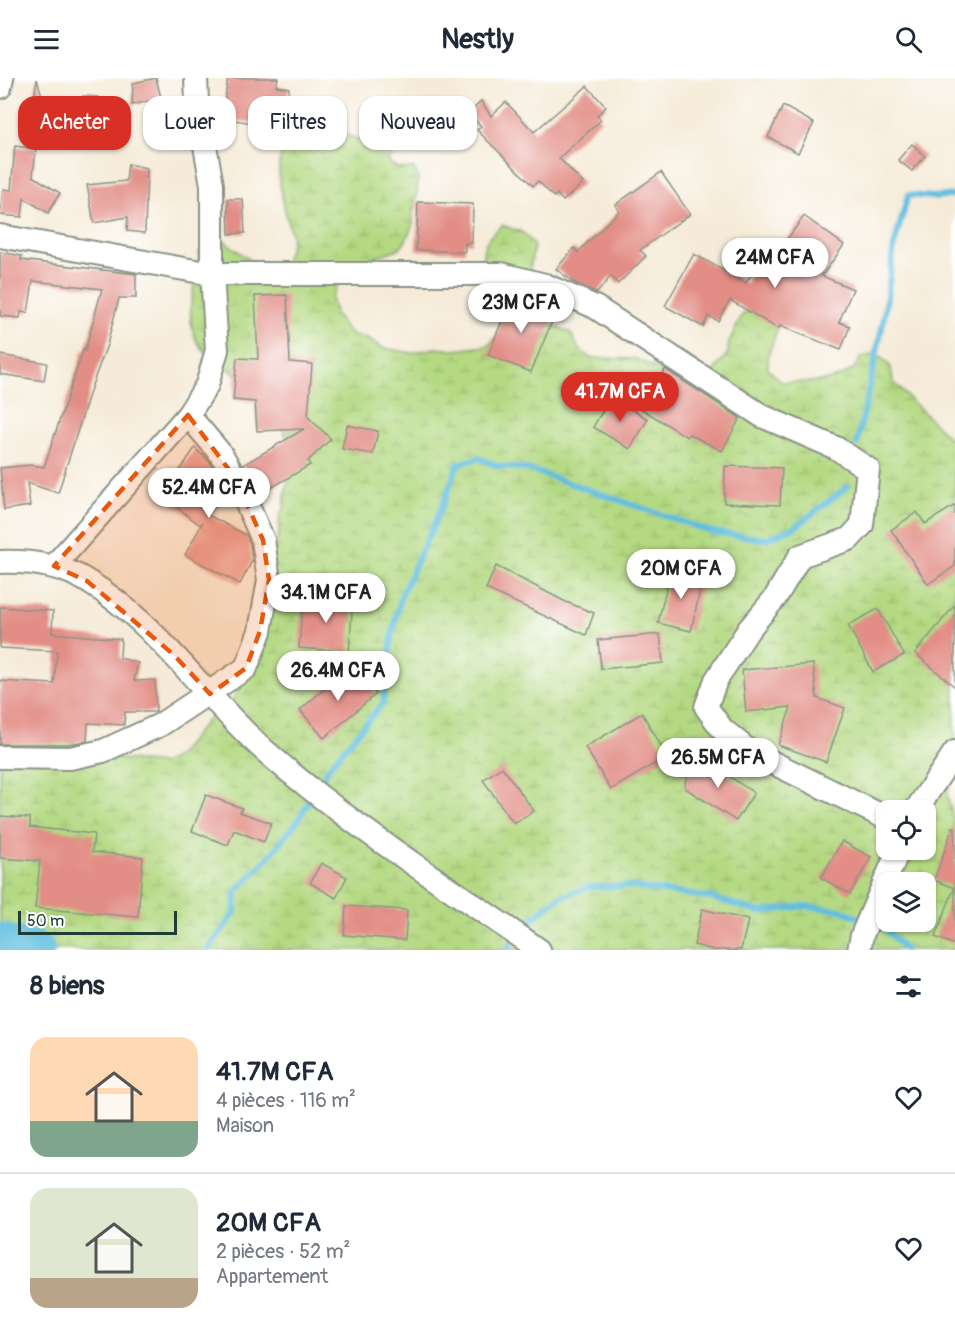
<!DOCTYPE html>
<html lang="fr">
<head>
<meta charset="utf-8">
<style>
  :root { --surface:#fff; --page:#f6f6f7; --text:#1f2937; --muted:#747a83; --line:#e0e1e3; --accent:#d93025 }
  body { margin:0; font-family:Pangolin,sans-serif; background:var(--page); color:var(--text); height:100vh; display:flex; flex-direction:column; font-size:22px; white-space:nowrap }
  * { box-sizing:border-box; margin:0 }
  p { font-size:20px; color:var(--muted) }
  .icon { flex:none; width:33px; height:33px; fill:none; stroke:currentColor; stroke-width:2; stroke-linecap:round; stroke-linejoin:round }
  .map { position:relative; height:872px; overflow:hidden }
  .drawer { display:flex; flex-direction:column; background:var(--surface); flex:1 }
  .drawer>* { flex:none }
  .guide { position:absolute; left:18px; top:18px; width:600px; height:54px; display:flex; gap:12px }
  .buttons { position:absolute; left:876px; top:722px; display:grid; gap:12px }
  .buttons a { display:grid; place-items:center; width:60px; height:60px; border-radius:12px; background:var(--surface); box-shadow:0 2px 4px #0004; font-size:30px }
  .scale { position:absolute; left:18px; bottom:15px; width:159px; box-sizing:border-box; padding-left:6px; border:3px solid #1f3d34; border-top:0; font-size:16px; line-height:21px; white-space:nowrap; color:#1f3d34; -webkit-text-stroke:4px #fff; paint-order:stroke }
  .price { position:absolute; translate:-50% -51px; padding:0 14px; border-radius:21px; background:#fff; color:#222; font-size:20px; line-height:39px; filter:drop-shadow(0 2px 3px #0008) }
  .price::after { content:''; position:absolute; left:50%; top:36px; width:18px; height:14px; margin-left:-9px; background:inherit; clip-path:polygon(0 0,100% 0,50% 100%) }
  .price.selected { background:var(--accent); color:#fff }
  ul { padding:0; list-style:none }
  li { display:flex; align-items:center; gap:18px; height:150px; padding:0 30px }
  li+li { border-top:2px solid var(--line) }
  li span { display:grid; place-items:center; flex:none; width:168px; height:120px; border-radius:18px; color:#555 }
  li>.icon { margin-inline-start:auto }
  span .icon { width:72px; height:72px; fill:#fffc; stroke-width:1 }
  li b { font-size:26px }
  h2 { display:flex; justify-content:space-between; align-items:center; height:72px; padding:0 30px; font-size:26px }
  .chip { padding:0 21px; border-radius:18px; background:var(--surface); box-shadow:0 2px 4px #0004; font-size:21px; line-height:54px }
  .chip.selected { background:var(--accent); color:#fff }
  header { display:flex; justify-content:space-between; align-items:center; height:78px; padding:0 30px; background:var(--surface); font-size:27px; font-weight:800 }
  .map>svg:first-child { display:block }
  .wetland { fill:url(#wetland-marsh); stroke:#6a8b5b; stroke-width:1.5; fill-rule:evenodd }
  .lines { fill:none; stroke-linecap:round; stroke-linejoin:round }
  .stream { stroke:#61bedf; stroke-width:6 }
  .river { stroke:#61bedf; stroke-width:38 }
  .building { fill:#e28d85 }
  .minor-casing { stroke:#8a9486; stroke-width:26 }
  .minor { stroke:#fff; stroke-width:22 }
  .marked { fill:#e8590c; fill-opacity:0.2; stroke:#e8590c; stroke-width:4.5; stroke-dasharray:12 8; stroke-linejoin:round }
</style>
</head>
<body>
<header><svg class="icon" aria-label="menu" viewBox="0 0 24 24"><path d="M4 6h16M4 12h16M4 18h16"/></svg>Nestly<svg class="icon" aria-label="search" viewBox="0 0 24 24"><circle cx="10" cy="10" r="6"/><path d="M15 15l6 6"/></svg></header>
<div class="map">
<svg width="955" height="872" viewBox="0 0 955 872">
  <defs>
    <pattern id="wetland-marsh" width="20" height="14" patternUnits="userSpaceOnUse" patternTransform="scale(1.5)"><rect width="20" height="14" fill="#b4d982"/><path d="M1 5h8M5 5V1M11 12h8M15 12V8" fill="none" stroke="#9abb71"/></pattern>
  </defs>
  <rect width="100%" height="100%" fill="#fff"/>
  <filter id="ink" filterUnits="userSpaceOnUse"><feTurbulence type="fractalNoise" baseFrequency=".0167" numOctaves="2"/><feDisplacementMap in="SourceGraphic" scale="12" xChannelSelector="R" yChannelSelector="G"/><feConvolveMatrix kernelMatrix="1 2 1 2 8 2 1 2 1" color-interpolation-filters="sRGB"/></filter>
  <filter id="wash" filterUnits="userSpaceOnUse"><feTurbulence type="fractalNoise" baseFrequency=".008" numOctaves="4" result="noise"/><feDisplacementMap in="SourceGraphic" scale="24" xChannelSelector="R" yChannelSelector="G"/><feGaussianBlur stdDeviation="1.35" result="paint"/><feColorMatrix in="noise" values="0 0 0 0 0 0 0 0 0 0 0 0 0 0 0 0 0 1.4 0 .05"/><feComposite in="paint" operator="in"/></filter>
  <g filter="url(#wash)">
    <rect width="100%" height="100%" fill="#f5ebd8"/>
    <path class="wetland" d="M323 45 356 61 404 64 389 80V85L400 91 414 90 418 99 417 119 413 133V146L405 164 398 171 361 184 341 200 331 220 336 238 352 258 363 259 383 270 412 275 435 270 454 272 488 268C508 247 499 241 491 219 489 213 489 206 488 200 486 188 479 177 486 165 489 158 497 152 502 147 522 156 518 147 534 168L530 190 533 197 531 230 550 247 570 254 579 271 590 280 636 281 682 302 710 298 728 275 729 264 742 237 759 227 778 249 768 278V291L782 304C806 304 839 307 857 287 859 284 859 281 861 279L877 276 891 289 893 304 955 366V695L951 700 947 717 955 748V872H0V659L70 665 115 677 120 681 162 686 177 679 208 641 230 627 236 615 279 455 280 435 284 431C284 413 293 391 292 373 290 354 242 300 225 288 210 278 197 270 193 253 185 224 199 201 199 174L220 160 258 188 285 187C285 176 294 168 291 155 285 133 269 82 288 65 298 55 312 52 323 45ZM886 732H926V771H886ZM886 804H926V843H886Z"/>
    <g class="lines">
      <g class="stream">
        <path d="M857 366 884 240 894 168 908 117 934 119 955 117"/>
        <path d="M208 872 235 834 236 814 270 778 298 742 331 686 383 625 392 558 401 518 443 426 458 386 479 380 497 388 528 391 712 454 766 461 795 449 847 409"/>
        <path d="M506 872 536 838 557 821 588 809 628 808 712 820 760 834 805 828 841 832 884 850 905 872"/>
      </g>
      <path class="river" d="M0 864 36 872"/>
    </g>
    <g id="blocks">
      <g class="building">
        <path d="M156 0 161 20 132 27 133 5Z"/>
        <path d="M228 0H278L276 8 289 10 283 50 222 40Z"/>
        <path d="M37 1 52 51 26 58 21 40 31 37Z"/>
        <path d="M587 8 606 29 597 37 601 42 559 80 583 105 563 123 557 116 554 119 538 103 533 108 477 52 481 48 469 36 481 23 491 38 506 24 534 54Z"/>
        <path d="M83 18 99 19 98 35 82 34Z"/>
        <path d="M783 28 814 45 798 75 768 59Z"/>
        <path d="M912 66 925 78 912 93 898 82Z"/>
        <path d="M15 68 36 71 33 98 60 115 48 135 24 120 22 139 0 137 3 111 11 112Z"/>
        <path d="M128 86 147 90 145 155 127 153 128 139 94 145 87 107 126 103Z"/>
        <path d="M661 94 690 136 640 172 646 178 618 206 611 198 597 215 573 204 556 191 574 170 578 174 619 133 615 127Z"/>
        <path d="M228 121H243L245 155 229 156Z"/>
        <path d="M418 124 473 126 472 165H465V174L416 172Z"/>
        <path d="M804 138 844 167 822 198 853 211 839 244 850 248 841 272 780 248 778 251 730 222 718 243 708 238 703 249 665 228 694 176 746 205 756 189 763 194Z"/>
        <path d="M0 174 22 178 21 182 136 196V220H119L107 267 92 307 58 415 27 405 30 428 4 432 0 390 32 387 44 389 83 272 85 273 102 211 33 203 28 235 21 234 20 240 0 238Z"/>
        <path d="M287 217 290 284 312 286 308 339 331 361 308 383 310 387 259 417 243 387 304 351 257 353 255 324 233 322 237 280 258 281 255 218Z"/>
        <path d="M512 218 555 236 531 294 488 277Z"/>
        <path d="M0 277 47 285 44 303 0 296Z"/>
        <path d="M665 291 740 340 722 373 689 356 687 359 640 330Z"/>
        <path d="M611 319 648 341 630 371 593 349Z"/>
        <path d="M347 347 378 353 373 376 342 371Z"/>
        <path d="M195 370 210 384 227 413 208 437 246 457 250 466 252 483 240 506 185 477 203 444 200 447 162 418Z"/>
        <path d="M725 388 782 390 780 427 724 425Z"/>
        <path d="M955 427V488L928 506 891 452 917 434 925 446Z"/>
        <path d="M496 488 566 524 594 535 586 557 486 511Z"/>
        <path d="M671 490 703 498 691 553 658 545Z"/>
        <path d="M303 517 353 521 349 574 299 570Z"/>
        <path d="M955 527V609L915 575Z"/>
        <path d="M0 529 53 533 52 555 121 561 120 580 138 585 134 603 155 602 156 634H125L124 647 88 645 87 663 69 666H0V603L54 606 57 573 0 570Z"/>
        <path d="M878 531 904 577 873 594 848 547Z"/>
        <path d="M660 556 663 585 601 591 598 562Z"/>
        <path d="M813 586 817 620 845 630 826 684 778 667 791 629 746 634 742 592Z"/>
        <path d="M352 587 376 616 324 660 300 632Z"/>
        <path d="M642 635 667 678 611 712 585 669Z"/>
        <path d="M700 679 754 715 736 743 685 710V703Z"/>
        <path d="M502 689 534 733 514 746 483 702Z"/>
        <path d="M206 717 242 730 240 734 271 745 264 764 234 752 228 767 192 753Z"/>
        <path d="M0 738 30 740V749L94 756 92 774 143 779 138 839 35 830 40 783 0 780Z"/>
        <path d="M953 749H955V810L934 802Z"/>
        <path d="M842 763 871 779 850 816 821 800Z"/>
        <path d="M321 785 347 799 336 820 310 805Z"/>
        <path d="M954 811H955V867L935 859Z"/>
        <path d="M346 828 407 832 405 862 344 857Z"/>
        <path d="M702 831 748 842 741 872H714L694 867Z"/>
      </g>
    </g>
  </g>
  <g filter="url(#ink)">
    <use href="#blocks" fill-opacity="0" stroke="#8a9486" stroke-width="1.5"/>
    <g class="lines">
      <defs>
        <g id="minor">
          <path d="M0 9 2 0"/>
          <path d="M0 158 212 196V107L197 23 196 0"/>
          <path d="M0 484C31 483 61 487 87 503 158 545 203 618 264 672 349 747 446 807 539 872"/>
          <path d="M54 488 188 337 207 307 217 272 212 196H501L545 207 595 229 762 338 836 370 868 391 862 447 849 461 800 478 775 520 749 551 716 602 706 629 722 651 749 673 886 740"/>
          <path d="M0 679 70 680 103 673 160 647 246 590 260 553 269 502 263 462 236 401 221 376 188 337"/>
          <path d="M916 732 955 674"/>
          <path d="M859 872 862 857 899 771"/>
        </g>
      </defs>
      <use href="#minor" class="minor-casing"/>
      <use href="#minor" class="minor"/>
    </g>
  </g>
  <path class="marked" d="M188 337 236 401 263 462 269 502 260 553 246 590 210 616 174 577 87 503 54 488Z"/>
</svg>
<div class="buttons">
<a><svg class="icon" aria-label="locate" viewBox="0 0 24 24"><circle cx="12" cy="12" r="6"/><path d="M12 2v4M12 18v4M2 12h4M18 12h4"/></svg></a>
<a><svg class="icon" aria-label="layers" viewBox="0 0 24 24"><path d="M12 4l9 5-9 5-9-5zM3 14l9 5 9-5"/></svg></a>
</div>
<div class="scale">50 m</div>
<b class="price" style="left:775px;top:211px">24M CFA</b>
<b class="price" style="left:521px;top:256px">23M CFA</b>
<b class="price selected" style="left:620px;top:345px">41.7M CFA</b>
<b class="price" style="left:209px;top:441px">52.4M CFA</b>
<b class="price" style="left:681px;top:522px">20M CFA</b>
<b class="price" style="left:326px;top:546px">34.1M CFA</b>
<b class="price" style="left:338px;top:624px">26.4M CFA</b>
<b class="price" style="left:718px;top:711px">26.5M CFA</b>
<div class="guide">
<a class="chip selected">Acheter</a>
<a class="chip">Louer</a>
<a class="chip">Filtres</a>
<a class="chip">Nouveau</a>
</div>
</div>
<section class="drawer">
<h2>8 biens<svg class="icon" aria-label="filters" viewBox="0 0 24 24"><path d="M4 7h16M4 17h16"/><circle cx="9" cy="7" r="2"/><circle cx="15" cy="17" r="2"/></svg></h2>
<ul>
<li><span style="background:linear-gradient(#ffd9b3 70%,#7fa58c 0)"><svg class="icon" aria-label="home" viewBox="0 0 24 24"><path d="M3 11l9-7 9 7M6 9v11h12V9"/></svg></span><div><b>41.7M CFA</b><p>4 pièces · 116 m²</p><p>Maison</p></div><svg class="icon" aria-label="heart" viewBox="0 0 24 24"><path d="M12 20l-8-8c-3-5 5-10 8-4 3-6 11-1 8 4z"/></svg></li>
<li><span style="background:linear-gradient(#dfe7d0 75%,#b9a48a 0)"><svg class="icon" aria-label="home" viewBox="0 0 24 24"><path d="M3 11l9-7 9 7M6 9v11h12V9"/></svg></span><div><b>20M CFA</b><p>2 pièces · 52 m²</p><p>Appartement</p></div><svg class="icon" aria-label="heart" viewBox="0 0 24 24"><path d="M12 20l-8-8c-3-5 5-10 8-4 3-6 11-1 8 4z"/></svg></li>
</ul>
</section>
</body>
</html>
